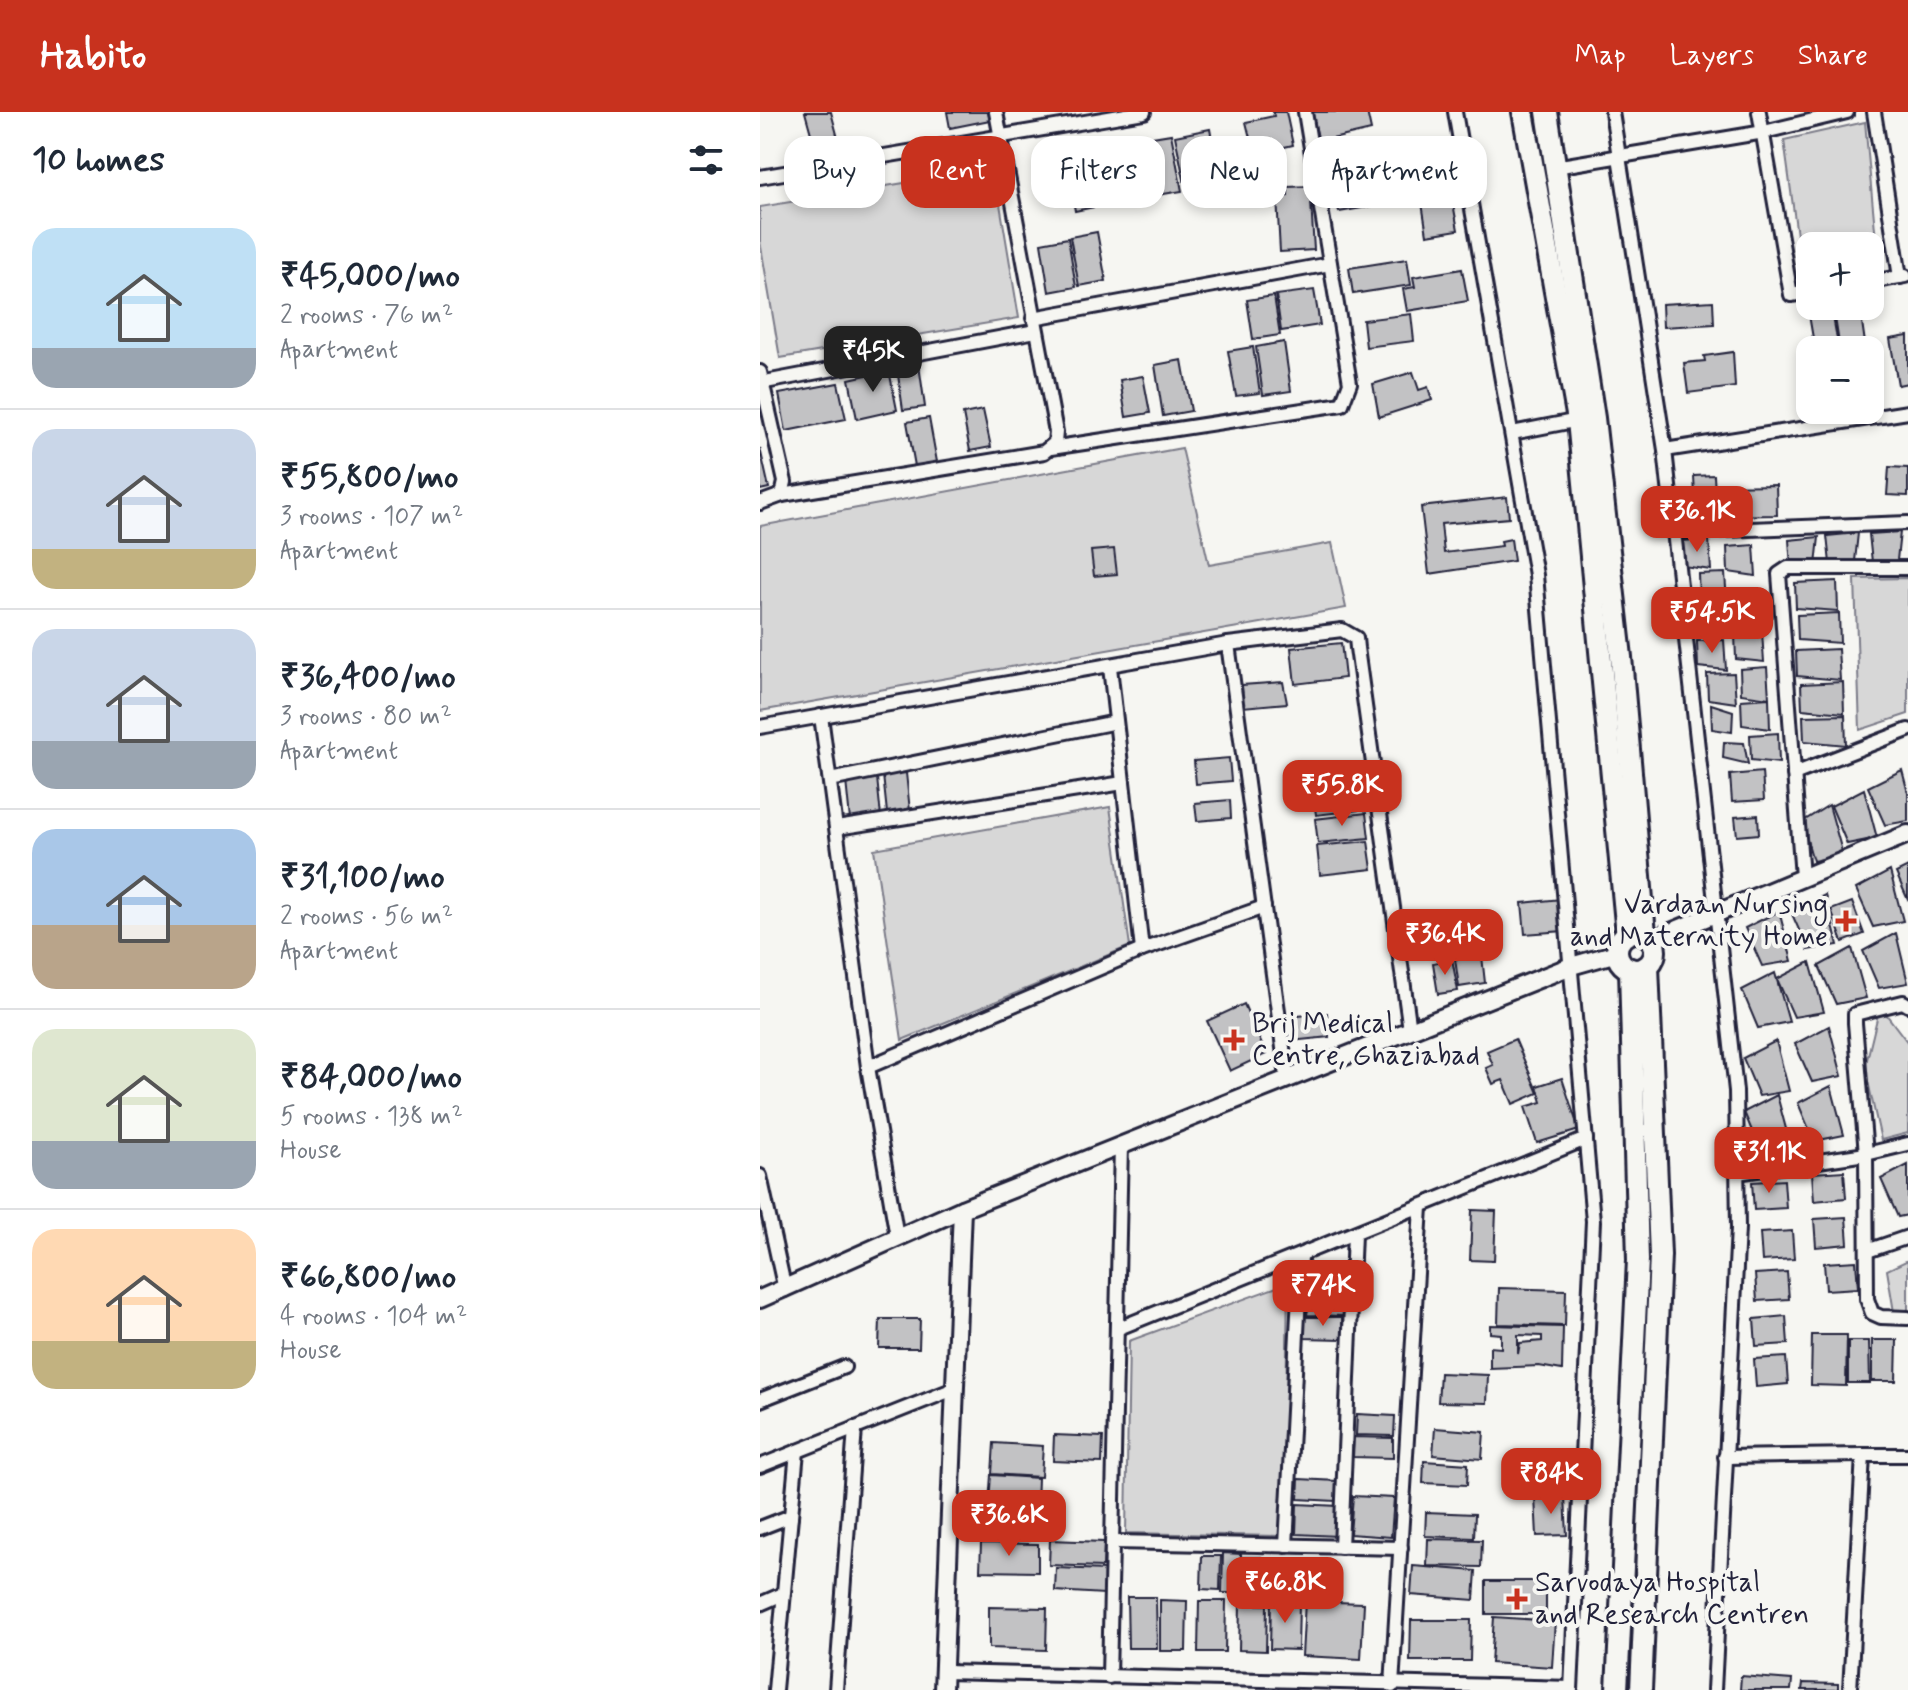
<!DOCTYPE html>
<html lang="en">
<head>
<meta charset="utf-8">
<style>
  :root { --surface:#fff; --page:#f6f6f7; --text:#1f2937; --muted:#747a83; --line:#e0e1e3; --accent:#c8321e }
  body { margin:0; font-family:Mynerve,sans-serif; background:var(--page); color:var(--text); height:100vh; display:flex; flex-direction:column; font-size:30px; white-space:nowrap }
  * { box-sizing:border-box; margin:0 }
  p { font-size:26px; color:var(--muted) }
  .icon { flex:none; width:44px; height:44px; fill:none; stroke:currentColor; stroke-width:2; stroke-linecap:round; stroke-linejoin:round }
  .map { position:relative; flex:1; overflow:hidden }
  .drawer { display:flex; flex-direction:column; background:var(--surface); width:760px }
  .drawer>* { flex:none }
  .guide { position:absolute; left:24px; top:24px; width:760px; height:72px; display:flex; gap:16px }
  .fabs { position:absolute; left:1036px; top:120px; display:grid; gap:16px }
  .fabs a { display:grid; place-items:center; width:88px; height:88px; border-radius:16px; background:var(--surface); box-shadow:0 4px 12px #0003; font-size:40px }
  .price { position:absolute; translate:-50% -68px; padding:0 18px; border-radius:16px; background:var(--accent); color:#fff; font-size:26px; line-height:52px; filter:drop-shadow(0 2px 4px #0008) }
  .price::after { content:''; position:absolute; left:50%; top:48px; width:24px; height:18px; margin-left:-12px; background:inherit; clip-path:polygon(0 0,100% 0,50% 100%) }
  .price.active { background:#222; color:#fff }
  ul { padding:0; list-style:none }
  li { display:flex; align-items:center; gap:24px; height:200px; padding:0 32px }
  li+li { border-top:2px solid var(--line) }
  li span { display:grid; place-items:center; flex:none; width:224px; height:160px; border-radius:24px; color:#555 }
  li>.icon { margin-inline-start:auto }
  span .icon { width:96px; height:96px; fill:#fffc; stroke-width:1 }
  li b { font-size:34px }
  h2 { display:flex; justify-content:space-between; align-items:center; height:96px; padding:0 32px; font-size:34px }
  .chip { padding:0 28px; border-radius:24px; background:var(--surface); box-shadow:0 4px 12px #0003; font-size:28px; line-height:72px }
  .chip.active { background:var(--accent); color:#fff }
  header { display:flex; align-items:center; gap:48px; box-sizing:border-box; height:112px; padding:0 40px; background:var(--accent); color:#fff }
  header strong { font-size:38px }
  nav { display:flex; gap:44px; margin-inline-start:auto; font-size:28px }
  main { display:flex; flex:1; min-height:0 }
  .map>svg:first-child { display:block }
  .green { fill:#d7d7d7; stroke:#7c7c89; stroke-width:2 }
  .building { fill:#c2c2c4; stroke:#22223b; stroke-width:2; fill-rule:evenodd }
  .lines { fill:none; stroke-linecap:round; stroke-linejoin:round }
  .minor-casing { stroke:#22223b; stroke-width:18 }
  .tertiary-casing { stroke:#22223b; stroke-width:22 }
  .trunk-casing { stroke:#22223b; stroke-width:26 }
  .minor { stroke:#f6f6f2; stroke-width:12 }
  .tertiary { stroke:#f6f6f2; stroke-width:16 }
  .trunk { stroke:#f6f6f2; stroke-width:20 }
  .poi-dot { fill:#c8321e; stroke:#f6f6f2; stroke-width:3 }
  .labels { text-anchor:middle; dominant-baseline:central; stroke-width:8; stroke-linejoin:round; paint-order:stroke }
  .poi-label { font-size:28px; fill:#22223b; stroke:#f6f6f2; text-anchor:start }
</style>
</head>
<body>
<header>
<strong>Habito</strong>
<nav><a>Map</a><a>Layers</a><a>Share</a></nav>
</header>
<main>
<section class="drawer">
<h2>10 homes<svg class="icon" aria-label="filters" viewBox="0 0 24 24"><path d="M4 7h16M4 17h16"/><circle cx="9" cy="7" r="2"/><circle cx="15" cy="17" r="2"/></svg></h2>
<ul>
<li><span style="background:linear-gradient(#bfe0f5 75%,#9aa5b1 0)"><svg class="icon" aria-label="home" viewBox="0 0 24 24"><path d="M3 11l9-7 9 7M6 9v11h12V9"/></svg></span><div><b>₹45,000/mo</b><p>2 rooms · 76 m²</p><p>Apartment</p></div></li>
<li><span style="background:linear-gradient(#c9d6e8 75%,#c2b280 0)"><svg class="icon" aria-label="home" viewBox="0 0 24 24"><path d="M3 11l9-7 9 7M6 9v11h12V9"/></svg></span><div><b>₹55,800/mo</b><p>3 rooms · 107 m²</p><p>Apartment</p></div></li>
<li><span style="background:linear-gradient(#c9d6e8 70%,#9aa5b1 0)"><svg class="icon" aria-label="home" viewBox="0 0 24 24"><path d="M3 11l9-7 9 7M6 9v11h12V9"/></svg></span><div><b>₹36,400/mo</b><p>3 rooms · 80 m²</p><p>Apartment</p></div></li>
<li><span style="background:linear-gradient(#a9c7e8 60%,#b9a48a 0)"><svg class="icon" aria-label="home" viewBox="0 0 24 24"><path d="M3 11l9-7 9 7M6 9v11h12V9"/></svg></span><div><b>₹31,100/mo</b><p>2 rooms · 56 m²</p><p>Apartment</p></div></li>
<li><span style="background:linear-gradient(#dfe7d0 70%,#9aa5b1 0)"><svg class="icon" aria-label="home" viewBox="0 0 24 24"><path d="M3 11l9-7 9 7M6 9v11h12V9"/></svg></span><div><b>₹84,000/mo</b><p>5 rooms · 138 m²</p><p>House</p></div></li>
<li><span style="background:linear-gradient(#ffd9b3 70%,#c2b280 0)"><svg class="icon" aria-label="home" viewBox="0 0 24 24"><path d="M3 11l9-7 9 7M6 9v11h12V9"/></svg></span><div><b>₹66,800/mo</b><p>4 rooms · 104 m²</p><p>House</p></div></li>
</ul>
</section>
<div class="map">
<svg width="1148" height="1578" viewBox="0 0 1148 1578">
  <rect width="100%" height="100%" fill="#f6f6f2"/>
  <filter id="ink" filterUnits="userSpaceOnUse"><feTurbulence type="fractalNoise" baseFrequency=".0125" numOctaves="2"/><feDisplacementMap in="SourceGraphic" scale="16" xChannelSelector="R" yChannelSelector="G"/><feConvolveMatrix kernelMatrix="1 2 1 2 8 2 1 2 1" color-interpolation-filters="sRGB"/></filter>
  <g filter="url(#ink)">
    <g class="green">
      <path d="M1105 10 1118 150 1110 151V134H1050V159L1042 160 1024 28Z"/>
      <path d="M234 56 259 206 20 246 0 129V95Z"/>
      <path d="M422 336 449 453 572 431 586 496 0 599V414Z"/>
      <path d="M1148 466V602L1100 618 1095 467Z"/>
      <path d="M350 695 370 834 142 928 114 737Z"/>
      <path d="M1120 894 1148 931V1021L1121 1028 1105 956Z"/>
      <path d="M1148 1148V1206H1135L1127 1158Z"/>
      <path d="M528 1171 524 1424 366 1421 369 1229Z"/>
    </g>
    <g class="building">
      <path d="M45 0H71L79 30 55 36Z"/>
      <path d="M187 0H228L230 8 190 16Z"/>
      <path d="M513 0H526L533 33 494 42 486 10 514 4Z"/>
      <path d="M552 0H607L611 18 559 30Z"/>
      <path d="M450 17 459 66 425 72 415 24Z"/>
      <path d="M411 22 422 79 391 84 380 27Z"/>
      <path d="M377 31 384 66 352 72 346 37Z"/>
      <path d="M341 36 353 91 315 99 311 77 316 76 309 42Z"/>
      <path d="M681 55 686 85 634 93 629 63Z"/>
      <path d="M625 65 630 91 579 100 574 74Z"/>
      <path d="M550 74 554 138 520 140 517 85 528 84V75Z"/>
      <path d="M692 86 698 118 667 123 662 91Z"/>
      <path d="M337 120 346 169 319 174 310 125Z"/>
      <path d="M308 126 316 175 289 180 281 131Z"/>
      <path d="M647 147 651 173 593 182 589 156Z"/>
      <path d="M702 157 708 189 647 199 643 177 655 175 653 165Z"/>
      <path d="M554 178 560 213 521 219 516 183Z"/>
      <path d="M514 184 520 223 493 227 487 188Z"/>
      <path d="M953 189 954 212 903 215 902 192Z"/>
      <path d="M1100 196 1106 238H1080L1074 199Z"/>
      <path d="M1072 199 1079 238H1055L1049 203Z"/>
      <path d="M651 202 654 229 606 235 603 208Z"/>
      <path d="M1148 224V271L1138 273 1130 227Z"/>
      <path d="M524 230 531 279 503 283 496 235Z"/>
      <path d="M493 235 500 281 476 284 468 239Z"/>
      <path d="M973 240 975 275 928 281 924 251 945 249 944 244Z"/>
      <path d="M422 248 431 299 403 304 395 253Z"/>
      <path d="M159 253 165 295 143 298 137 256Z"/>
      <path d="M129 258 137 298 97 307 89 267Z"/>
      <path d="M653 260 659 278 668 275 672 288 619 305 613 272Z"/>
      <path d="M383 264 390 301 366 305 360 268Z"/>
      <path d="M78 271 86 307 26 319 19 282Z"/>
      <path d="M223 298 231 335 210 339 203 302Z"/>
      <path d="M169 306 177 350 155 354 147 310Z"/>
      <path d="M0 336 9 376 0 378Z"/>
      <path d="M1129 355 1148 356V384L1127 383Z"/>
      <path d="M954 363 956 402 936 404 934 364Z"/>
      <path d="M1016 373 1017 403 962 404 961 374Z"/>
      <path d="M747 385 749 406 681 412 684 441 742 434 741 429 751 427 754 449 669 462 661 395Z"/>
      <path d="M1140 420 1137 448 1112 450 1109 422Z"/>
      <path d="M1098 421 1095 449 1070 451 1067 424Z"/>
      <path d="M1059 425 1056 453 1031 455 1029 428Z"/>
      <path d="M949 427 951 458 923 454 922 429Z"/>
      <path d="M994 433 996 464 968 460 967 435Z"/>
      <path d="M354 437 357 462 334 464 331 439Z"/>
      <path d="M965 461 967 491 939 487 938 462Z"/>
      <path d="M1077 469 1078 499 1036 496 1035 471Z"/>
      <path d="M1000 479 1002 510 974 506 973 481Z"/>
      <path d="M967 494 969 524 941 520 940 495Z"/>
      <path d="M1079 501 1080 531 1038 528 1037 503Z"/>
      <path d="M1002 520 1004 550 976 547 975 522Z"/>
      <path d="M964 528 966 558 938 555 937 529Z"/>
      <path d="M581 531 585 566 535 572 531 536Z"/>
      <path d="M1078 537 1080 568 1037 564 1036 539Z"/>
      <path d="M1007 555 1009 586 981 582 980 557Z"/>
      <path d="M974 561 976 591 948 587 947 562Z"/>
      <path d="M523 570 527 591 483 595 482 573Z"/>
      <path d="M1083 570 1084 601 1042 597 1041 572Z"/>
      <path d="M1009 586 1010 617 982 613 981 588Z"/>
      <path d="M951 592 973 599 972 620 952 617Z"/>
      <path d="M1085 603 1086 633 1044 629 1043 604Z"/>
      <path d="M1018 621 1019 651 991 648 990 623Z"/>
      <path d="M964 630 984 631 988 652 963 646Z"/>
      <path d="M469 646 471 669 436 672 434 649Z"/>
      <path d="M1142 658 1148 681V709L1125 713 1108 675Z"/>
      <path d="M1002 660 1004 688 972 690 970 663Z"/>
      <path d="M146 661 150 699 127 701 123 663Z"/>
      <path d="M117 666 121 705 90 708 86 669Z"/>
      <path d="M596 676 598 698 556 703 553 681Z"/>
      <path d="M1104 677 1117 726 1087 732 1071 694Z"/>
      <path d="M470 688 471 706 437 709 435 691Z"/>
      <path d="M1069 693 1083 743 1053 749 1042 710Z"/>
      <path d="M606 701 609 726 558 731 555 707Z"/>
      <path d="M998 703 999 722 977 724 975 705Z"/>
      <path d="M608 729 612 757 560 763 557 734Z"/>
      <path d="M1148 755V788L1136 761Z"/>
      <path d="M1130 759 1143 809 1113 815 1096 777Z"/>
      <path d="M1065 783 1078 833 1048 838 1031 800Z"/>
      <path d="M801 787 804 819 765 822 762 791Z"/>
      <path d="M1092 790 1104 822 1083 830 1071 798Z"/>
      <path d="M1019 799 1032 849 1002 854 985 816Z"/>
      <path d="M1136 821 1148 871 1119 876 1103 839Z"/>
      <path d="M1092 836 1106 886 1076 892 1059 854Z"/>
      <path d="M722 844 725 871 699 875 695 847Z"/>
      <path d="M692 847 698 879 678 882 673 851Z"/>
      <path d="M1050 850 1064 900 1034 905 1017 867Z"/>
      <path d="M1015 861 1029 910 998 916 982 878Z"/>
      <path d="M484 892 506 942 470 959 447 909Z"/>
      <path d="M567 901 569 925 531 929 528 905Z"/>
      <path d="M1069 914 1082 964 1052 970 1035 932Z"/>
      <path d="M755 927 778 981 753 992 743 968 733 972 726 956 733 953 727 939Z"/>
      <path d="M1016 929 1029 979 999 984 983 946Z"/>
      <path d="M802 966 819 1018 777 1031 765 995 782 990 777 974Z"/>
      <path d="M1071 974 1084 1023 1054 1029 1038 991Z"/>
      <path d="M1017 983 1030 1032 1000 1038 984 1000Z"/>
      <path d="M1148 1053V1103L1138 1105 1121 1067Z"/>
      <path d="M1084 1059 1086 1086 1054 1089 1052 1061Z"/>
      <path d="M1024 1068 1026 1096 994 1098 992 1070Z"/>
      <path d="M712 1098 736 1099 734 1149 710 1148Z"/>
      <path d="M1086 1105 1088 1132 1056 1135 1054 1107Z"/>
      <path d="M1032 1119 1034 1147 1002 1149 1000 1121Z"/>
      <path d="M1096 1149 1098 1176 1066 1178 1064 1151Z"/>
      <path d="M1027 1160 1029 1187 997 1189 995 1162Z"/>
      <path d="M739 1176 806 1178 805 1214 738 1212Z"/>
      <path d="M563 1185 586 1186V1204L547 1203 548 1197 563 1198Z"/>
      <path d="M1026 1204 1028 1232 996 1234 994 1207Z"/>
      <path d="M543 1205H582V1227L543 1226Z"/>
      <path d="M120 1207H160L159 1236H119Z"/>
      <path d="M730 1213 803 1215 802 1258 779 1254 730 1256V1235L741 1236V1222L730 1221ZM758 1223 782 1224V1229L760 1231 758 1242Z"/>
      <path d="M1052 1223H1087L1086 1274 1051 1273Z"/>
      <path d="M1112 1228H1137L1136 1269H1112Z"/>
      <path d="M1088 1229H1109L1110 1271H1088Z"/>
      <path d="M1026 1245 1028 1272 996 1275 994 1247Z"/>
      <path d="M680 1261 728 1263 727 1291 678 1290Z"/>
      <path d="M597 1302 635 1304 634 1324 596 1323Z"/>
      <path d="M675 1316 724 1320 722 1347 673 1343Z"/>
      <path d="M294 1323 343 1325 342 1351 293 1349Z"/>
      <path d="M594 1325 633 1326V1346L593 1345Z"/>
      <path d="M234 1331 283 1334 281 1365 232 1362Z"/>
      <path d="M664 1349 708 1352 707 1373 663 1371Z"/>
      <path d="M231 1363 278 1366 277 1393 229 1391Z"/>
      <path d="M539 1367 577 1369 576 1389 538 1387Z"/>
      <path d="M593 1384 634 1386 631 1425 590 1422Z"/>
      <path d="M805 1384 807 1423 777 1424 775 1385Z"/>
      <path d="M537 1392 579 1394 578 1424 536 1422Z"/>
      <path d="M224 1394 279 1395 278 1425 223 1423Z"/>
      <path d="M666 1400 715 1402 714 1426 665 1424Z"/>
      <path d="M668 1427 722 1428 721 1455 667 1454Z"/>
      <path d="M290 1428 344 1430 343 1455 289 1453Z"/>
      <path d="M221 1431 278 1432V1460L220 1459Z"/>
      <path d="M463 1441 481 1442 480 1481H462Z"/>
      <path d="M442 1444H461L460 1478 441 1477Z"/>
      <rect x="482" y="1445" width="19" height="35"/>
      <path d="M653 1454 716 1459 714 1488 651 1483Z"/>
      <path d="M296 1456 345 1458 344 1482 295 1479Z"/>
      <rect x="726" y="1469" width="60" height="33"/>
      <path d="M367 1485H396L397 1536H368Z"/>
      <path d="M400 1488 427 1489 426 1539H400Z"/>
      <path d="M439 1489H466L465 1540H438Z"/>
      <path d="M511 1489H539L538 1538 510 1537Z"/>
      <path d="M545 1489 604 1491 601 1547 542 1544Z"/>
      <path d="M480 1492 507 1493 506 1539 479 1538Z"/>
      <path d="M229 1495 287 1496 286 1538 229 1536Z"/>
      <path d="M734 1505 795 1509 792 1555 731 1551Z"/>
      <path d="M651 1508H711L710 1549H650Z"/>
      <path d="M981 1564 1032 1568 1031 1578H980Z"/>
      <path d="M1043 1571 1078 1572V1578H1042Z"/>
    </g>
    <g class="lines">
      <defs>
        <g id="minor">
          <path d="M695 0 776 463 833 1109 811 1578"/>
          <path d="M852 0 905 338 976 979 978 1116 954 1578"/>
          <path d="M999 0 1031 183 1050 180"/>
          <path d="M1114 0 1140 165"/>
          <path d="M795 55 1004 20 1087 0"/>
          <path d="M0 65 384 0"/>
          <path d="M1110 170 1145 164"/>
          <path d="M273 206 570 152"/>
          <path d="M0 260 25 370 22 383 0 391"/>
          <path d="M0 271 276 219"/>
          <path d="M752 321 824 307"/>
          <path d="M291 336 582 292 590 271 545 0"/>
          <path d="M905 338 1148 300"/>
          <path d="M22 383 284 340 295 331 296 320 236 0"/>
          <path d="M913 420 1148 411"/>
          <path d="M468 532 527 965"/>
          <path d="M350 555 382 838"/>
          <path d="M61 604 108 955 137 1125"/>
          <path d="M0 615 468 532 582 518 596 526 597 536 650 918"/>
          <path d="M1034 662 1148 618"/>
          <path d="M70 668 356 610"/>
          <path d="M77 716 363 671"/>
          <path d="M1042 765 1019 462 1028 456H1148"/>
          <path d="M1148 893 1143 890 1095 902V911L1106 1042 1107 1187 1112 1201 1121 1205 1148 1206"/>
          <path d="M108 955 382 838 504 795"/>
          <path d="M977 1061 1106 1042 1148 1032"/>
          <path d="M0 1064 25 1178"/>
          <path d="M1107 1139 1148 1125"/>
          <path d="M359 1216 826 1027"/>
          <path d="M0 1288 84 1255"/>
          <path d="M965 1345 1103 1343"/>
          <path d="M0 1354 194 1277"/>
          <path d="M0 1416 31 1404"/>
          <path d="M354 1430 641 1436"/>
          <path d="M526 1434 541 1144"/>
          <path d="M581 1435 594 1122"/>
          <path d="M0 1492 23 1482"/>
          <path d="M184 1560 811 1576"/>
          <path d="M349 1565 361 1033"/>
          <path d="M632 1574 661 1095"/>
          <path d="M15 1578 37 1339"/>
          <path d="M76 1578 95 1316"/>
          <path d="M1090 1578 1103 1343H1148"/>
        </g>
        <g id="tertiary">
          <path d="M892 828 1148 722"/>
          <path d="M0 1187 202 1097 811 854 857 841"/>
          <path d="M183 1578 202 1097"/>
        </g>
        <g id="trunk">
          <path d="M763 0 818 308 867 822"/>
          <path d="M787 0 834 306 861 545 885 822"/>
          <circle cx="876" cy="839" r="19"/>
          <path d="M857 1578 878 1148 870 857"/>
          <path d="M881 1578 900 1143 888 854"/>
        </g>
      </defs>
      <use href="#minor" class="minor-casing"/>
      <use href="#tertiary" class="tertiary-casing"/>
      <use href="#trunk" class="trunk-casing"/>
      <use href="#minor" class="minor"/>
      <use href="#tertiary" class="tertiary"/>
      <use href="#trunk" class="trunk"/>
    </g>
  </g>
  <g class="poi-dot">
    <path d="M1082 797h8v8h8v8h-8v8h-8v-8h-8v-8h8z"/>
    <path d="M470 916h8v8h8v8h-8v8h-8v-8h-8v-8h8z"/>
    <path d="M753 1475h8v8h8v8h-8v8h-8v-8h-8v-8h8z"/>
  </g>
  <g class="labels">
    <g class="poi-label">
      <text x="1068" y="793" text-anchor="end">Vardaan Nursing<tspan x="1068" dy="32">and Maternity Home</tspan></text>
      <text x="492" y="912">Brij Medical<tspan x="492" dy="32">Centre, Ghaziabad</tspan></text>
      <text x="775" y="1471">Sarvodaya Hospital<tspan x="775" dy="32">and Research Centren</tspan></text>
    </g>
  </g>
</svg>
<div class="fabs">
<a>+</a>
<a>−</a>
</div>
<b class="price active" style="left:113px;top:282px">₹45K</b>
<b class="price" style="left:937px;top:442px">₹36.1K</b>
<b class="price" style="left:952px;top:543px">₹54.5K</b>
<b class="price" style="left:582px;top:716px">₹55.8K</b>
<b class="price" style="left:685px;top:865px">₹36.4K</b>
<b class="price" style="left:1009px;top:1083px">₹31.1K</b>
<b class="price" style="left:563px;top:1216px">₹74K</b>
<b class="price" style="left:791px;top:1404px">₹84K</b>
<b class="price" style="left:249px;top:1446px">₹36.6K</b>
<b class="price" style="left:525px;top:1513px">₹66.8K</b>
<div class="guide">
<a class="chip">Buy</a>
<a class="chip active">Rent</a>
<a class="chip">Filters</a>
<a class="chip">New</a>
<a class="chip">Apartment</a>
</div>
</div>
</main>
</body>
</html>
